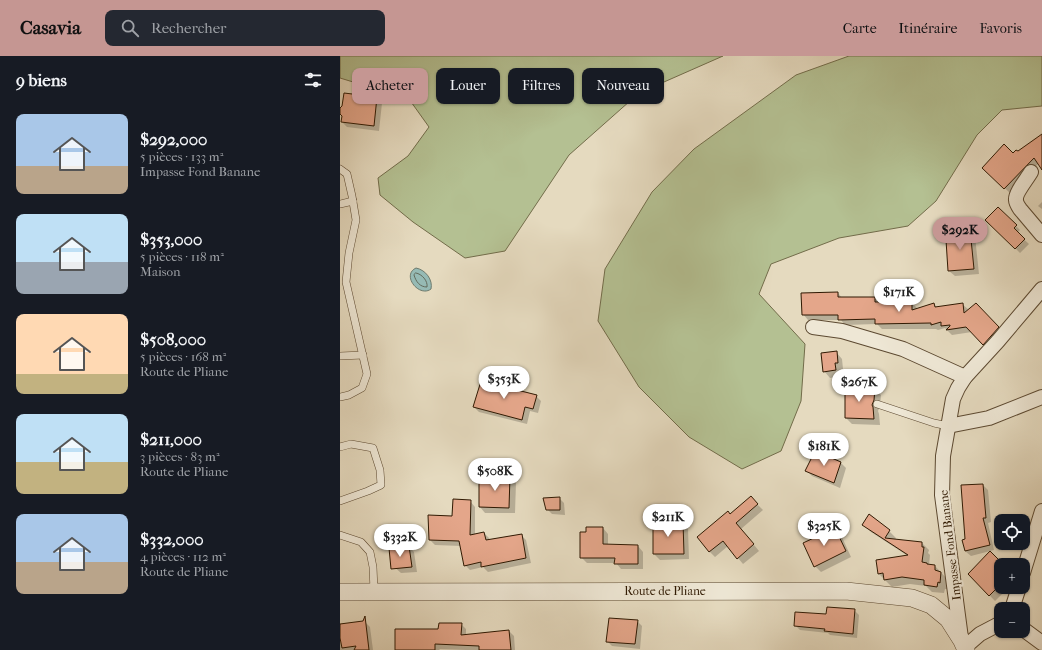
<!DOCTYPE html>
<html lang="fr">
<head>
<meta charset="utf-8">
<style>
  :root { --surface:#171b24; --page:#242831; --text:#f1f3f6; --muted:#9ea1a6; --accent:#c59692 }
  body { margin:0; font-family:"IM FELL French Canon",serif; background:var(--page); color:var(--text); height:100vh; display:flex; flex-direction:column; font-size:15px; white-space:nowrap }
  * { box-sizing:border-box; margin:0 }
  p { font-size:13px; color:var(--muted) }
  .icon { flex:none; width:22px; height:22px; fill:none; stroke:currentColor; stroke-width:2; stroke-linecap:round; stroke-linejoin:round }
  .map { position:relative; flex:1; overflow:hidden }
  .drawer { display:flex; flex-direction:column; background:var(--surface); width:340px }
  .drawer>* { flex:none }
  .hud { position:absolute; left:12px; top:12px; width:380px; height:36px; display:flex; gap:8px }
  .controls { position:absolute; left:654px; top:458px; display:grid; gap:8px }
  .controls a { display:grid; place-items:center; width:36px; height:36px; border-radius:8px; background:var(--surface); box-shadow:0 1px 3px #0004; font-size:20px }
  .price { position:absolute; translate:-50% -34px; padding:0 9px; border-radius:14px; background:#fff; color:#222; font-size:13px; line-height:26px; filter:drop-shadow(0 1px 2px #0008) }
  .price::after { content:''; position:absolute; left:50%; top:24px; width:12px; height:9px; margin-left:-6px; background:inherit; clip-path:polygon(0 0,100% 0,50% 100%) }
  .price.current { background:var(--accent); color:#111 }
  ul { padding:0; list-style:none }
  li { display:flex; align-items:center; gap:12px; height:100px; padding:0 16px }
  li span { display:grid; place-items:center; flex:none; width:112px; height:80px; border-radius:8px; color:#555 }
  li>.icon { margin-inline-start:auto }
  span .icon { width:48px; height:48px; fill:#fffc; stroke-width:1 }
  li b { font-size:17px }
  h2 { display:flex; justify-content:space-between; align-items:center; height:48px; padding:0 16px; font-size:17px }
  .chip { padding:0 14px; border-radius:8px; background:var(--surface); box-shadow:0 1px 3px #0004; font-size:14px; line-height:36px }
  .chip.current { background:var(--accent); color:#111 }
  header { display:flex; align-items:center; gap:24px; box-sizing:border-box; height:56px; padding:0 20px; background:var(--accent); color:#111 }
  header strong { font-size:19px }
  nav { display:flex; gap:22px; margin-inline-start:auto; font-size:14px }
  .search { width:280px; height:36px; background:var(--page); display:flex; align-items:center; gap:10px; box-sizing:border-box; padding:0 14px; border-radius:8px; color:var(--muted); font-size:15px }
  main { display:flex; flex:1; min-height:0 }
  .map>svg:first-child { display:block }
  .green { fill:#b4c092; stroke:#726c4a }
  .water { fill:#96bab4; stroke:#6d7a6d }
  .shadow { fill:#0003 }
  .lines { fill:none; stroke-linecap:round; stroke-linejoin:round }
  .shore { stroke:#626a5b; stroke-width:1 }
  .building { fill:#e4a68a; stroke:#2f1902 }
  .service-casing { stroke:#5c4931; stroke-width:8 }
  .minor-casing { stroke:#5c4931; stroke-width:16 }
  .tertiary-casing { stroke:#5c4931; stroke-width:18 }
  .service { stroke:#eee7d5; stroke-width:7 }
  .minor { stroke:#eee7d5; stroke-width:14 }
  .tertiary { stroke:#eee7d5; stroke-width:17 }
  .labels { text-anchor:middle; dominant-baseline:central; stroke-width:4; stroke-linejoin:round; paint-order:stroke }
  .street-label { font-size:12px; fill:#2f1902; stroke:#eee7d5 }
</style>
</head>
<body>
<header>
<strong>Casavia</strong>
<div class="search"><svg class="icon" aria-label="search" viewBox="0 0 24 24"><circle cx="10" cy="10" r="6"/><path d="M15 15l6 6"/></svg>Rechercher</div>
<nav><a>Carte</a><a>Itinéraire</a><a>Favoris</a></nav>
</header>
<main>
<section class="drawer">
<h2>9 biens<svg class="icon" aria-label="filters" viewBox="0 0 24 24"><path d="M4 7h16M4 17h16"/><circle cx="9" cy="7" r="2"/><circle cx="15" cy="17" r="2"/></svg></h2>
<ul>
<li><span style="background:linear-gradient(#a9c7e8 65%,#b9a48a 0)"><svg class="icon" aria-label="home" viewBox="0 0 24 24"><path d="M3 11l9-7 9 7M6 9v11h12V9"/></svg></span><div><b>$292,000</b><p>5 pièces · 133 m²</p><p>Impasse Fond Banane</p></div></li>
<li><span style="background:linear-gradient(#bfe0f5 60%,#9aa5b1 0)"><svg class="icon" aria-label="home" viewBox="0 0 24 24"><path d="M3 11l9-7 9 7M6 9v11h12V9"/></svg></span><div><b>$353,000</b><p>5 pièces · 118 m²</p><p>Maison</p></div></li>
<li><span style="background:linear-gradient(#ffd9b3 75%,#c2b280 0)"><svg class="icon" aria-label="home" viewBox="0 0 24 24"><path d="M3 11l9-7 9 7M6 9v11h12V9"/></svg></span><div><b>$508,000</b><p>5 pièces · 168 m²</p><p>Route de Pliane</p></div></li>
<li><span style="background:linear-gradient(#bfe0f5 60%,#c2b280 0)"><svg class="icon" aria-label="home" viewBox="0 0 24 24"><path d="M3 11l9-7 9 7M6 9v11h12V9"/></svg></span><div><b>$211,000</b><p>3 pièces · 83 m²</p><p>Route de Pliane</p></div></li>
<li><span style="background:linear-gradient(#a9c7e8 60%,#b9a48a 0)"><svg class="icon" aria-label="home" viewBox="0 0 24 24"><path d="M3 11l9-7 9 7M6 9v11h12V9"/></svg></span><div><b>$332,000</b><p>4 pièces · 112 m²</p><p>Route de Pliane</p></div></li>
</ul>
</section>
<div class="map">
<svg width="702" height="594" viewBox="0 0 702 594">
  <rect width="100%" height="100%" fill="#e5dabf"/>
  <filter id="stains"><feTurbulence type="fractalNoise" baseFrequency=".005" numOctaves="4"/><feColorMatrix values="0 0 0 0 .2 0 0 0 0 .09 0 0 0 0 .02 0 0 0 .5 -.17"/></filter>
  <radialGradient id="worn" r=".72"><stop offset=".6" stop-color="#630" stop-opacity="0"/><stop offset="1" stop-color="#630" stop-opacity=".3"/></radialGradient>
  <g class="green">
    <path d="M0 0H383L299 37 229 99 165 195 125 202 73 166 40 139 38 122 68 100 89 71 69 43 0 22Z"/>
    <path d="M509 0H702V50L662 54 637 79 596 145 568 170 499 182 431 208 419 238 465 288 461 345 441 395 402 413 349 381 299 331 258 265 265 213 312 136 354 93 456 19Z"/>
  </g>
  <path class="water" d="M76 212C86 214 93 224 91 233 79 242 61 219 76 212Z"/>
  <g class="shadow">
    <path d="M37 42 42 47 39 75 7 71 2 66 3 59 0 56V54Z"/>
    <path d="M702 79V112L699 107 670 137 643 112 678 97Z"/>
    <path d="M702 146V153L698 150Z"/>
    <path d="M658 152 680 174 677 177 689 188 680 197 647 164Z"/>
    <path d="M629 174 635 180 639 218 615 220 609 215 615 183Z"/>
    <path d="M498 237 502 242H535L539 246H571L577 252V254L594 248 597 252 622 248 629 254H641L664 278 649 294 632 276 612 279 605 272 598 274 596 273H542L537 268 505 269 501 264H468L463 258Z"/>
    <path d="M496 296 502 303 503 313H501L502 320 490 322 484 315Z"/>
    <path d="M506 331 534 333 541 339 540 350 538 355 539 358 540 369 512 368 506 362Z"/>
    <path d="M196 340 201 345 198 357 190 355 187 368 139 356 134 351Z"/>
    <path d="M501 407 506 412 500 432 472 420 467 415Z"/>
    <path d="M170 421 176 427 175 457H145L140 451Z"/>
    <path d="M643 429 648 434 651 466 648 467 654 494 631 500 625 495 626 484Z"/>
    <path d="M219 442 224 447 225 459 212 458 207 453Z"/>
    <path d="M130 445 135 451V479L144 477 149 482 150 485 181 479 186 484 191 507 148 516 143 511 130 514 125 509 121 490 95 489 90 484Z"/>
    <path d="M416 447 423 454 401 473 419 495 403 508 388 490 375 501 369 495 390 459Z"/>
    <path d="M342 467 348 473 349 503 320 504 314 498Z"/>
    <path d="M524 469 549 475 556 482 555 484 582 487 589 494 588 497 590 499 589 509 595 510 608 524 607 533H605L604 537 592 536 586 530 570 528 552 531 539 518 568 500 531 476Z"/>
    <path d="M263 472 268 478V489L298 490 303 496V513H281L276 507H247L241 501 247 477Z"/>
    <path d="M494 473 501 479 511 501 481 516 475 510Z"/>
    <path d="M69 491 74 496 77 516 61 517 52 509Z"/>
    <path d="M650 497 663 509H661V531H669L655 545 629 518Z"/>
    <path d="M514 554 519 559 517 582 490 579 488 577 460 574 455 569 487 558Z"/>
    <path d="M297 565 302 570 300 593 272 590 267 585Z"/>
    <path d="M25 566 30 571 33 594H0V569Z"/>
    <path d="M121 568 126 573V580L169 575 174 580 175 594H126L100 593 99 594H56L99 574Z"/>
  </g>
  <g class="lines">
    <path class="shore" d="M76 217C82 218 88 225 87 231 80 231 76 226 74 219Z"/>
  </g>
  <g class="building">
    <path d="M4 37 37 41 34 70 1 66 2 60 0 58V52L2 50Z"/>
    <path d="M702 78V114L694 102 664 133 642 112 664 88 673 97 676 94 678 95Z"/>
    <path d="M658 151 677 169 674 172 685 183 675 193 645 164Z"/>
    <path d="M630 173 634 213 608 215 606 184 614 182 613 175Z"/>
    <path d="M498 236V241H535V246L572 245V254L594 247 595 251 623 247 624 257 636 247 659 271 643 289 626 271 606 274 610 270V269L601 270V266L591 269V267L535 268V263L498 264V259H462L461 237Z"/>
    <path d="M497 295 498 307H495L496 314 483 316 481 297Z"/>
    <path d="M141 325 197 339 193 353 185 351 182 364 133 351Z"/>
    <path d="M505 330 535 332 534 344 532 349 533 351 534 363 505 362Z"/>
    <path d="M475 395 501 406 494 427 465 415Z"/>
    <path d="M156 419 170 420 169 452 139 451V422L155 421Z"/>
    <path d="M643 428 646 462H643L650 489 625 495 622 484 625 483 621 429Z"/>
    <path d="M411 440 418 448 396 467 414 488 397 503 383 485 369 496 357 481 388 455 390 458Z"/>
    <path d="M220 441V454H206L203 442Z"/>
    <path d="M113 443 131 444 130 479 144 476 146 484 182 478 186 502 141 511V506L124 510 119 485 89 484 88 459 112 460Z"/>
    <path d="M529 458 550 474 545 482 582 486V491H584L582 506 587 507V508L595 509V514L601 516 600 527 598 526 597 531 584 529V524L562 521 544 524 543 517 538 518 536 504 568 499 522 469Z"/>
    <path d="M343 466 344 498H313V467Z"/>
    <path d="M246 471H263V488L298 489V508H274L275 502H240V476H246Z"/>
    <path d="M495 472 506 495 474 511 463 487Z"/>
    <path d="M69 490 72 511 51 513 49 492Z"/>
    <path d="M650 495 661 506V528L649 540 628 518Z"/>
    <path d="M487 551 515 553 513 578 484 575 485 573 454 570 455 556 486 558Z"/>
    <path d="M25 560 29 594H14L16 590 2 592 0 582V568L23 565Z"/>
    <path d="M269 562 298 564 295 588 266 586Z"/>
    <path d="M99 567H122L121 579 169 574 171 594H139V590L95 588V594H55V573H98Z"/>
  </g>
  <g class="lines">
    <defs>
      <g id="service">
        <path d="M0 113 7 118 12 140 16 164 9 197 6 226 27 318 22 332 9 339 0 341"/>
        <path d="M0 148 13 145"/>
        <path d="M0 300 23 299"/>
        <path d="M537 348 594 367 608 370"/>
        <path d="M0 391 11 388 33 392 40 414 41 429 28 435 0 445"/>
        <path d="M0 479 21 486 30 496 33 511 34 535"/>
      </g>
      <g id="minor">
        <path d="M691 116C687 123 675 137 676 144 676 147 678 150 680 153L702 179"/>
        <path d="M473 271 502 275 563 293 625 321"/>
        <path d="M608 370 649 362 702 341"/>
        <path d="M683 517 702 455"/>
        <path d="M672 553 679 531"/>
        <path d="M683 573 702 587"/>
        <path d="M621 582 602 439 603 400 613 343 618 332 625 321 658 285 702 233"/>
        <path d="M625 591 640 578 661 567"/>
      </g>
      <path id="tertiary" d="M0 536 506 535 572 542 591 549 608 563 622 585 626 594"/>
    </defs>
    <use href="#service" class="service-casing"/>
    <use href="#minor" class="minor-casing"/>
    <use href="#tertiary" class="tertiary-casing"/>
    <use href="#service" class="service"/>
    <use href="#minor" class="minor"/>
    <use href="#tertiary" class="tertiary"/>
  </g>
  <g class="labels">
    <g class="street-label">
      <text transform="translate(610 489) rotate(-97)">Impasse Fond Banane</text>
      <text x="325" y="535">Route de Pliane</text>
    </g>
  </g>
  <rect width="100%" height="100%" filter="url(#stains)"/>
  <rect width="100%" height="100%" fill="url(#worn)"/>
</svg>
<div class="controls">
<a><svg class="icon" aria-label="locate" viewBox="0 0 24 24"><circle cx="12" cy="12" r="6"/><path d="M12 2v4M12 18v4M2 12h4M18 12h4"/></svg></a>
<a>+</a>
<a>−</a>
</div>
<b class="price current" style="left:620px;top:195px">$292K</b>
<b class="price" style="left:559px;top:257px">$171K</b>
<b class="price" style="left:164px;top:344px">$353K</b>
<b class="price" style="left:519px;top:347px">$267K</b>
<b class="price" style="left:484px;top:411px">$181K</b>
<b class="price" style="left:155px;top:436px">$508K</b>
<b class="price" style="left:328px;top:482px">$211K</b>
<b class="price" style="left:484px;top:491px">$325K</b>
<b class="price" style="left:60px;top:502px">$332K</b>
<div class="hud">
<a class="chip current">Acheter</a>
<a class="chip">Louer</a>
<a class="chip">Filtres</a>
<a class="chip">Nouveau</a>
</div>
</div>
</main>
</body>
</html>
